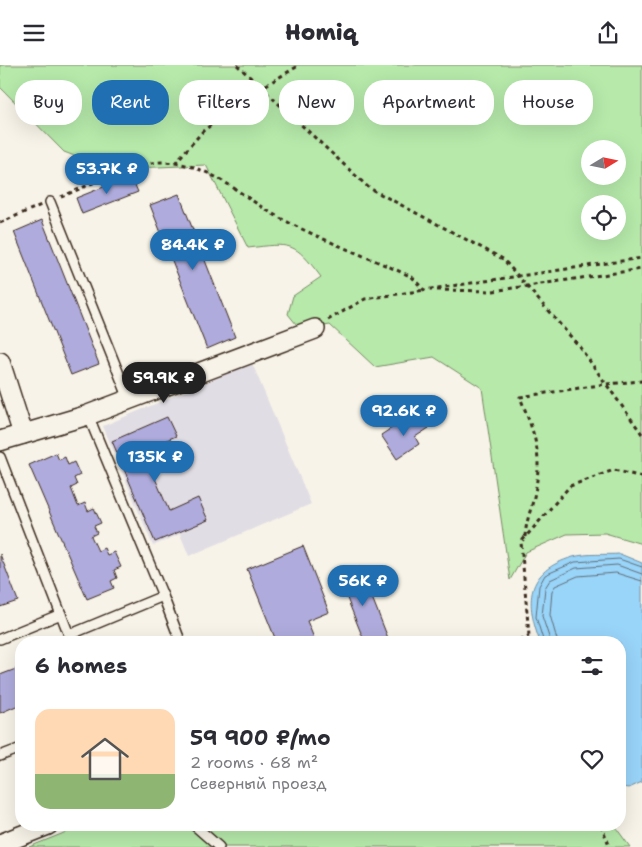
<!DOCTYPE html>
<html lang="en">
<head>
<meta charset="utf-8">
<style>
  :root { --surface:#fff; --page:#f7f7f7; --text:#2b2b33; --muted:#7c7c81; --accent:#1f6fb2 }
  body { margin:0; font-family:"Shantell Sans",sans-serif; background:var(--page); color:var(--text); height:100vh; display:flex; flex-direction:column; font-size:19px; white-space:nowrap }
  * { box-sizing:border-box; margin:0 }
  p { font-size:16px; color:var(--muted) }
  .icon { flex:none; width:28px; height:28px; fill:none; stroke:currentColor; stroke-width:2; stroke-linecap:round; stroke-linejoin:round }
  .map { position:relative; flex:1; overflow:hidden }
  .sheet { position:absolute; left:15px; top:571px; width:611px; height:195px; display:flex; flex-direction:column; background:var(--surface); border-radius:20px; box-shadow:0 5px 20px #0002 }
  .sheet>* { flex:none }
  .top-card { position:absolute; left:15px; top:15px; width:612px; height:45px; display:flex; gap:10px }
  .needle { width:32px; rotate:80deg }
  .controls { position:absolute; left:581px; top:75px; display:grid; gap:10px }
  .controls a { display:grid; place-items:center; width:45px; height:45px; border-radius:50%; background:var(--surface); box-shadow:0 5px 20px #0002; font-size:25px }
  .price { position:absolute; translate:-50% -42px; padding:0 11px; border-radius:18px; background:var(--accent); color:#fff; font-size:16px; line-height:32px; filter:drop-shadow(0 1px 2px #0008) }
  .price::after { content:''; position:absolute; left:50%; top:30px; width:15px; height:11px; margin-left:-8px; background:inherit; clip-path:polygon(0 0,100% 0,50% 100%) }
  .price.active { background:#222; color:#fff }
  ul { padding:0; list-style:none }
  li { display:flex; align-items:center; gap:15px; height:125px; padding:0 20px }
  li span { display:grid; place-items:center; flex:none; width:140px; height:100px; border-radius:15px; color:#555 }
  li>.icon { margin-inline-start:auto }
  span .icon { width:60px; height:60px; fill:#fffc; stroke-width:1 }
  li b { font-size:21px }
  h2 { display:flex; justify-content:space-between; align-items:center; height:60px; padding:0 20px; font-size:21px }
  .pill { padding:0 18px; border-radius:20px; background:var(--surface); box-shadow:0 5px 20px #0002; font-size:18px; line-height:45px }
  .pill.active { background:var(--accent); color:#fff }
  header { display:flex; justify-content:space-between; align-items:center; height:65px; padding:0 20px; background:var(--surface); font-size:22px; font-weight:800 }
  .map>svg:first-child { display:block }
  .built { fill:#e1dde4 }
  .green { fill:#b6e9aa; stroke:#788a64; fill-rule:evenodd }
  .water { fill:#99d4f9; stroke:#7390a1 }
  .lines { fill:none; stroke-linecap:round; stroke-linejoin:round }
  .shore { stroke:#616e76; stroke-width:1 }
  .building { fill:#afabdc; stroke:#3b2a1e }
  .service-casing { stroke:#3b2a1e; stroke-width:12 }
  .minor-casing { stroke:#3b2a1e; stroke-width:22 }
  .path { stroke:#3b2a1e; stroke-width:3; stroke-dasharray:4 4; stroke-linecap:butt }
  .service { stroke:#f7f3e8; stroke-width:9 }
  .minor { stroke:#f7f3e8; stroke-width:19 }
</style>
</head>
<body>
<header><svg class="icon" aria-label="menu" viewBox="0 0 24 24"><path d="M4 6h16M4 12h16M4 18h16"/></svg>Homiq<svg class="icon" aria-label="share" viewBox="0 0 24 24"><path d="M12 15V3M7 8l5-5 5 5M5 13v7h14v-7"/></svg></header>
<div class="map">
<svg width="642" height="782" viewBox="0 0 642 782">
  <rect width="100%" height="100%" fill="#f7f3e8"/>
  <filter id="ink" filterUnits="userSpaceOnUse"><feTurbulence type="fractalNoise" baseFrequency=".02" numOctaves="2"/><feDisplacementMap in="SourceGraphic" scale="10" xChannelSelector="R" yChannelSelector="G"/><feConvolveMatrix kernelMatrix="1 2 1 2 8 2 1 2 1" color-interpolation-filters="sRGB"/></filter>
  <g filter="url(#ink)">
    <path class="built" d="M252 298 311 439 189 491 180 469 153 481 103 361Z"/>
    <g class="green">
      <path d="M0 0H642V479L605 468 567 469 526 487 510 515 482 323 434 292 375 302 330 260 301 265 288 249 293 231 321 212C294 176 291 178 248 183L206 100 109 104 64 87 0 22ZM590 84H618V111H590ZM590 139H618V166H590Z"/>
      <path d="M84 760H614L630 782H29Z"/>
    </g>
    <path class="water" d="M620 489 642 498V717L629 723 620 722V578L540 577C525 537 525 506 573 492 587 488 605 490 620 489Z"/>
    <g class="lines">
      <g class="shore">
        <path d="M544 578 536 552 539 521 545 510 575 497 619 494 642 502"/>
        <path d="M551 578 542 551 545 523 550 515 576 503 617 500 642 509"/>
        <path d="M558 578 550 550 552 526 555 521 578 511 616 508 642 516"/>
      </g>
    </g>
    <g class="building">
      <path d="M131 111 138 127 82 149 76 133Z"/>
      <path d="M179 129 235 272 207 284 150 140Z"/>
      <path d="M42 155 99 299 71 310 14 167Z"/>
      <path d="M167 352 176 371 143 385 169 446 198 433 208 455 155 477 112 376Z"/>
      <path d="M422 352 429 363 415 372 419 379 397 394 381 370 404 355 408 362Z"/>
      <path d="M56 388 59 395 65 392 68 400 74 397 80 410 74 413 77 420 71 423 78 441 85 438 88 446 94 443 101 458 94 461 97 468 91 471 98 486 104 483 107 490 114 487 121 502 114 505 117 513 111 516 114 523 87 534 29 400Z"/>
      <path d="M303 481 329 547 307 556 316 578H277L247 504Z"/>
      <path d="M0 489 18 536 0 542Z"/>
      <path d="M360 502 390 578H365L338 511Z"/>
      <path d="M153 572 155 578H130L137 575 138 577Z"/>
      <path d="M21 602V639L0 648V610Z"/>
    </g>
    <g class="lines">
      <defs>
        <g id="service">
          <path d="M50 137 129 334"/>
          <path d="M0 392 69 570 163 531 88 350"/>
          <path d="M163 531 181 578"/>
          <path d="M0 574 61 549"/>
          <path d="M0 691 21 683"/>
          <path d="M194 760 219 782"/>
        </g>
        <g id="minor">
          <path d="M0 297 23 369"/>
          <path d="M0 376 88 350 315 264"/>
          <path d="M0 779 48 760"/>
        </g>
      </defs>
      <use href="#service" class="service-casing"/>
      <use href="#minor" class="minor-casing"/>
      <g class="path">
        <path d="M237 0 369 123 503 194 578 280 642 369"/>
        <path d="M175 98 203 66 261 23 300 0"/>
        <path d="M61 132C87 121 133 98 161 97 210 97 240 131 280 153 321 175 369 192 412 212L424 225 642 193"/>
        <path d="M0 158 41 140"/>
        <path d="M437 225 493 226 642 204"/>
        <path d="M328 255 365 234 425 225"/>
        <path d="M525 472C526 455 532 443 535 427 543 388 534 368 520 332L606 319 642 316"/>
        <path d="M512 578 529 571"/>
        <path d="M532 578 529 571 521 477 570 421 614 405 642 412"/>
        <path d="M601 760 610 782"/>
      </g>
      <use href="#service" class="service"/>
      <use href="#minor" class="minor"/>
    </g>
  </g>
</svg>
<div class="controls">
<a><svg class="needle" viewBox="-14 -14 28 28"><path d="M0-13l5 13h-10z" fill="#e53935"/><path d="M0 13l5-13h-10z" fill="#7c7c81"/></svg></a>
<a><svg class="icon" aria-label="locate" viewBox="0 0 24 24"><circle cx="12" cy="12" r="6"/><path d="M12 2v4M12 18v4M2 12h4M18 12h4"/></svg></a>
</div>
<b class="price" style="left:107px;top:130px">53.7K ₽</b>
<b class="price" style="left:193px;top:206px">84.4K ₽</b>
<b class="price active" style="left:164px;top:339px">59.9K ₽</b>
<b class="price" style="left:404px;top:372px">92.6K ₽</b>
<b class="price" style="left:155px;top:418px">135K ₽</b>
<b class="price" style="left:363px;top:542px">56K ₽</b>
<div class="top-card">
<a class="pill">Buy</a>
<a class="pill active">Rent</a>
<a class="pill">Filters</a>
<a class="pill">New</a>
<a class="pill">Apartment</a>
<a class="pill">House</a>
</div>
<section class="sheet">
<h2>6 homes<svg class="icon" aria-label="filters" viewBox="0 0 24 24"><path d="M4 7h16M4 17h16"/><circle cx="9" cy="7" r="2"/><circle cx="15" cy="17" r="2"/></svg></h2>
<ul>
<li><span style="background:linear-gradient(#ffd9b3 65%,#8fb573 0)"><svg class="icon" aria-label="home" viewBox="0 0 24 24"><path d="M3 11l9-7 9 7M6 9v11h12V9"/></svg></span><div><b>59 900 ₽/mo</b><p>2 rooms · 68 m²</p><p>Северный проезд</p></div><svg class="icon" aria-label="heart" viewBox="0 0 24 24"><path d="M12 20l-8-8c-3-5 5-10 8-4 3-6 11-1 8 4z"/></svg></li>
</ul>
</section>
</div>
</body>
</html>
